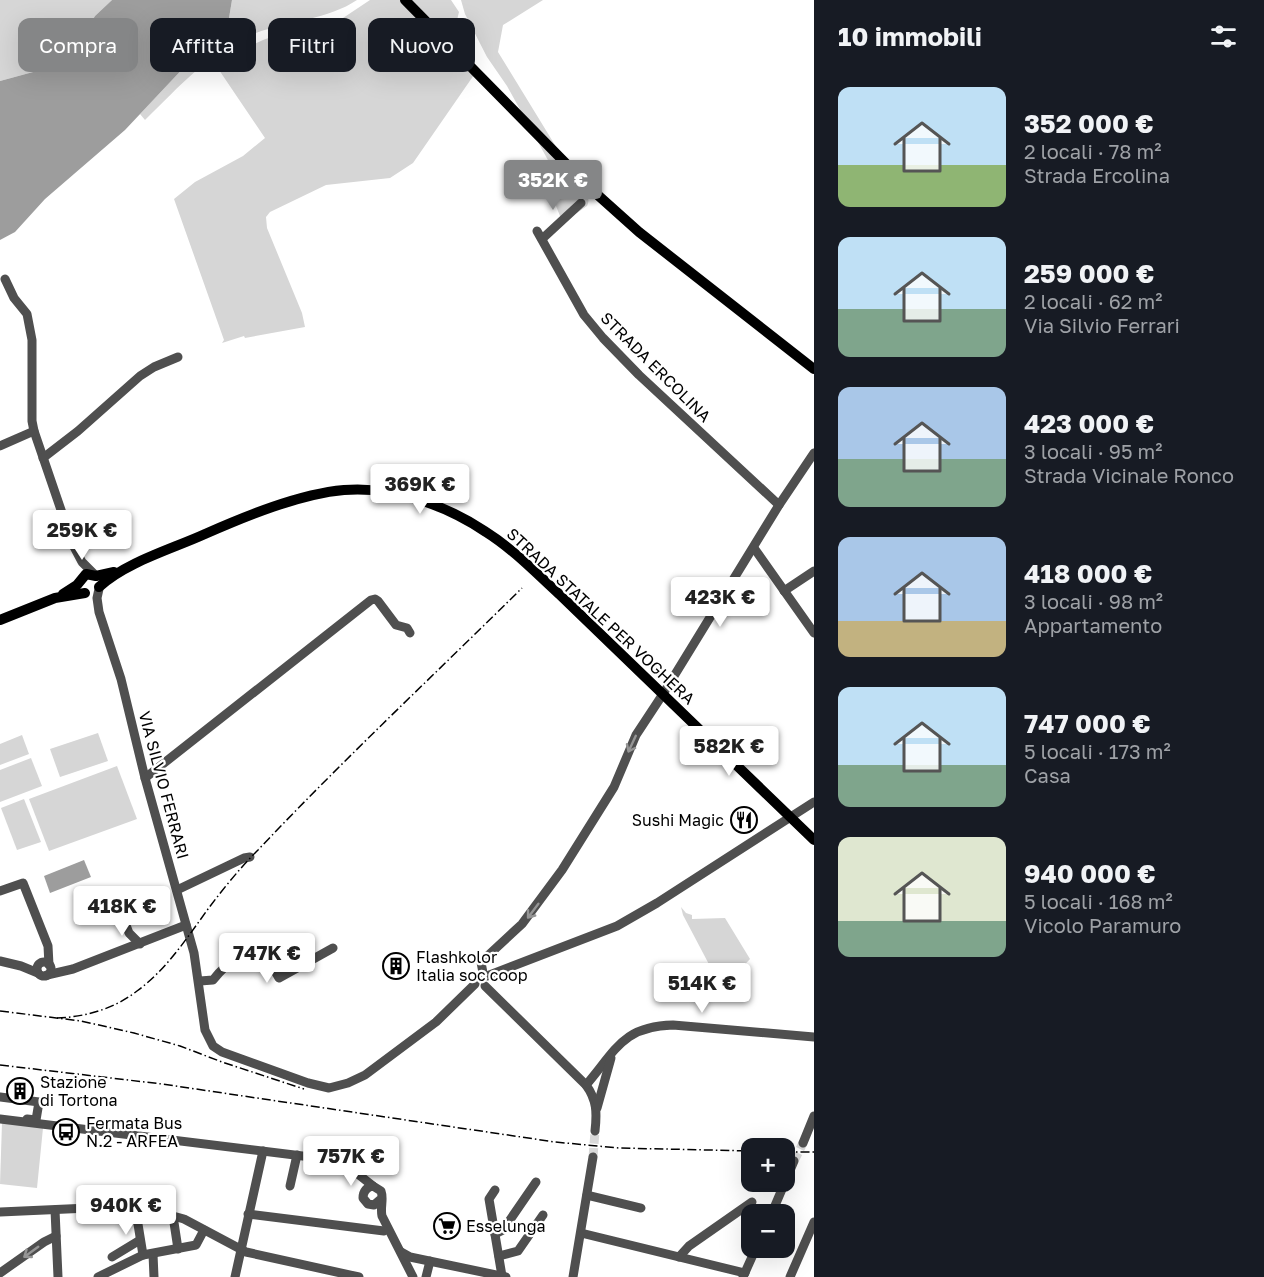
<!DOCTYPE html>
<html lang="it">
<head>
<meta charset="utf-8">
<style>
  :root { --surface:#171b24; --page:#242831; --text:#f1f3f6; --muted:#9ea1a6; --accent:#858687 }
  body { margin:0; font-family:"Golos Text",sans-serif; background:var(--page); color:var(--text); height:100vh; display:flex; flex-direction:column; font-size:22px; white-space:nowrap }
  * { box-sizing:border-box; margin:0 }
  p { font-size:20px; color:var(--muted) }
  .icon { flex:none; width:33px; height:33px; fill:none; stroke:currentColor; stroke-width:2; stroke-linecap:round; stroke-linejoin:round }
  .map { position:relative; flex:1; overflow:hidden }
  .sheet { display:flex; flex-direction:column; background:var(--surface); width:450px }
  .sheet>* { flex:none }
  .top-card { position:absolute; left:18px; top:18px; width:570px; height:54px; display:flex; gap:12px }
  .tools { position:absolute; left:741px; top:1138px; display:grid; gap:12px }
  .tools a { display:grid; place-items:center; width:54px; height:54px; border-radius:12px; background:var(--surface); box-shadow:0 6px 24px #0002; font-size:30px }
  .price { position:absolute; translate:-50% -51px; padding:0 14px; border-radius:6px; background:#fff; color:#222; font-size:20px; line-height:39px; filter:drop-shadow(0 2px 3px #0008) }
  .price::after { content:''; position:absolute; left:50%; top:36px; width:18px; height:14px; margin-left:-9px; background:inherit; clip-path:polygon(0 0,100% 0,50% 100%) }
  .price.selected { background:var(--accent); color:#fff }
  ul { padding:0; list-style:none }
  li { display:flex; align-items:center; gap:18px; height:150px; padding:0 24px }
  li span { display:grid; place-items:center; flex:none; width:168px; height:120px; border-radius:12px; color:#555 }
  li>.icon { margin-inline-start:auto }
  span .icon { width:72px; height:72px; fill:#fffc; stroke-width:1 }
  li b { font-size:26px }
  h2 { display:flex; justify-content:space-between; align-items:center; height:72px; padding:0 24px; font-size:26px }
  .pill { padding:0 21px; border-radius:12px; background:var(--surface); box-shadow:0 6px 24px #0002; font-size:21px; line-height:54px }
  .pill.selected { background:var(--accent); color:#fff }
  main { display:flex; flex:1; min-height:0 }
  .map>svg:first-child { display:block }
  .green { fill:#d6d6d6 }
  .water { fill:#9d9d9d }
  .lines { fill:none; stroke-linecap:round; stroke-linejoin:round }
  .minor-tunnel { stroke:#d9d9d9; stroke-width:9; stroke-dasharray:9 4.5; stroke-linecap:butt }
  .minor { stroke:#4f4f4f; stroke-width:9 }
  .major { stroke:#000; stroke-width:10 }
  .rail { stroke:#000; stroke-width:1.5; stroke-dasharray:9 3 1.5 3; stroke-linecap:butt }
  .oneway { stroke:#959595 }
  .labels { text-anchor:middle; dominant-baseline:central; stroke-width:4.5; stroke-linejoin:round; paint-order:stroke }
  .street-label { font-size:16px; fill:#000; stroke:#fff }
  .poi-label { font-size:16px; fill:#000; stroke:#fff; text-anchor:start }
</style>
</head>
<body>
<main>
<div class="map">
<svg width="814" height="1277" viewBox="0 0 814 1277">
  <rect width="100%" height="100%" fill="#fff"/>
  <g class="green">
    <path d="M0 0H112L95 16 89 26 61 48 43 66 33 72 0 81Z"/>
    <path d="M232 0H357C329 19 288 21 256 33 211 50 179 87 145 120L140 114 221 28 229 18Z"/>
    <path d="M370 0H451L459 12 455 28 476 68V72L413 163 390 178 326 185 270 212 266 217 267 228 302 313 305 327 245 338 244 336 222 343 224 340 174 199 195 182 243 156 265 138 217 67 230 56 263 40 291 30 343 18Z"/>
    <path d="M461 0H543L503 25 498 52 577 181C583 189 592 196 587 206L565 221 560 216 552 196 557 186 554 171 507 86 487 57 465 14Z"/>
    <path d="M98 733 108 761 60 777 50 749Z"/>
    <path d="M22 735 29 754 0 765V744Z"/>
    <path d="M31 758 42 786 0 802V770Z"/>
    <path d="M117 766 137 819 49 851 29 799Z"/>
    <path d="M24 799 41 842 17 850 1 808Z"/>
    <path d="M681 907 686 913 692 915V919L725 918 750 959 722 989 683 915Z"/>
    <path d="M2 1123 43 1128 37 1188 0 1184Z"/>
  </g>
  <g class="water">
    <path d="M112 0H232L229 18 221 28 125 130 45 199 15 232 0 240V81L33 72 43 66 61 48 89 26 95 16Z"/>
    <path d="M84 860 91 877 50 893 44 876Z"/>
  </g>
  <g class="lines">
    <g class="minor-tunnel">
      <path d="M593 1157 595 1131"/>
      <path d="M794 1161 803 1143"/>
    </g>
    <g class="minor">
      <path d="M537 231 584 315 603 338 639 375 779 505"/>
      <path d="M542 239 581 203"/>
      <path d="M5 279 14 298 27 314 32 340V421L34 431 73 545 82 562 95 575"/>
      <path d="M0 446 34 431"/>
      <path d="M43 458 78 431 140 376 154 367 178 357"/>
      <path d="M754 548 814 633"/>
      <path d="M99 589 97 598 99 612 121 679 145 778 194 953 205 1030 213 1046 222 1052 308 1083 329 1088 348 1083 365 1075 436 1022 475 984"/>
      <path d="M784 591 814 571"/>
      <path d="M145 778 371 600 375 599 378 601 396 625 407 628 410 633"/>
      <path d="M177 890 244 858 250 857"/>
      <path d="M0 891 23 883 48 946 49 965"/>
      <path d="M121 912 129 933 140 944"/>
      <path d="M0 961 21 966 38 973"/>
      <circle cx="44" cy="969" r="7"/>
      <path d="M483 973 481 962 522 924 562 870 614 787 636 735 663 694 779 505 814 453"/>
      <path d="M47 975 73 969 186 925"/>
      <path d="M487 976 617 926 657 903 814 802"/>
      <path d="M200 981 213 980C228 961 242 951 267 957L279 978 333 948"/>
      <path d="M485 986 586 1085C597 1100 597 1113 595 1131"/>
      <path d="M586 1085C616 1050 623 1026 673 1025L814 1037"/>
      <path d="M0 1097 39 1102 36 1120 27 1119"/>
      <path d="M597 1108 611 1058"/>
      <path d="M0 1119 335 1160 349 1167 373 1186"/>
      <path d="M803 1143 814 1116"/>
      <path d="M290 1186 297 1155"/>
      <path d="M495 1190 489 1199 502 1276"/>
      <path d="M587 1195 641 1208"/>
      <path d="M381 1199 374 1205 368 1204 363 1198C363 1191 367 1187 373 1186L381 1191C384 1199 380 1207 382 1216L413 1277"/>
      <path d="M55 1210 58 1277"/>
      <path d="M0 1212 89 1208 173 1216 184 1219 246 1252 359 1277"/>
      <path d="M136 1212 143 1255"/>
      <path d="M248 1214 384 1231"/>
      <path d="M771 1215 794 1161"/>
      <path d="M173 1216 178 1249"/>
      <path d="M581 1233 745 1273"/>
      <path d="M495 1234 503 1230 536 1182"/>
      <path d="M401 1252 410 1257 506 1277"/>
      <path d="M153 1254 154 1277"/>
      <path d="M499 1256 518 1251 543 1215"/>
      <path d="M112 1257 140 1240"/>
      <path d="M679 1257 689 1246 752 1202"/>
      <path d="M0 1273 44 1242 56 1236"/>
      <path d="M98 1277 143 1255 196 1245 204 1230"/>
      <path d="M235 1277 263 1151"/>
      <path d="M426 1277 430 1261"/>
      <path d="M573 1277 593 1157"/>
      <path d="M743 1277 756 1248"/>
      <path d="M790 1277 814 1222"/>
    </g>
    <g class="major">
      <path d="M405 0 591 189 639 232 814 369"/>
      <path d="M99 587C126 562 172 549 205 534 246 516 299 494 344 490 393 486 446 505 486 532 513 549 536 573 559 594L814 840"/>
      <path d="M63 594 77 585 86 574 96 576 114 572"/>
      <path d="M0 620 55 598 85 593"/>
    </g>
    <g class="rail">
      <path d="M0 1011 81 1021 134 1033 180 1046 222 1062 304 1089"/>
      <path d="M57 1018C85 1017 114 1009 137 991 166 970 187 938 208 909 223 889 240 868 258 850 343 760 434 675 522 588"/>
      <path d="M0 1065 162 1084 555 1142 619 1148 752 1151"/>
      <path d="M784 1152H814"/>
    </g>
  </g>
  <defs><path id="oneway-shaft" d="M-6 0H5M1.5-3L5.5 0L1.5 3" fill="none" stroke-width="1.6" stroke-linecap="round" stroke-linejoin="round" transform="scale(1.5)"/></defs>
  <g class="oneway">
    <use href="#oneway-shaft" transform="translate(632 744) rotate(115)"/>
    <use href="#oneway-shaft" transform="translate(533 911) rotate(127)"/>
    <use href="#oneway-shaft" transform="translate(31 1252) rotate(144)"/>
  </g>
  <defs>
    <symbol id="restaurant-ring" viewBox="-11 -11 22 22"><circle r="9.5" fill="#fff" stroke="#000" stroke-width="1.5"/><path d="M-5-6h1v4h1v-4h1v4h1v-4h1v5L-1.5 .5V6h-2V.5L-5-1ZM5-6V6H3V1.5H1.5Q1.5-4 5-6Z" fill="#000"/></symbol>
    <symbol id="building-ring" viewBox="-11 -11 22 22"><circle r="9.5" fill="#fff" stroke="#000" stroke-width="1.5"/><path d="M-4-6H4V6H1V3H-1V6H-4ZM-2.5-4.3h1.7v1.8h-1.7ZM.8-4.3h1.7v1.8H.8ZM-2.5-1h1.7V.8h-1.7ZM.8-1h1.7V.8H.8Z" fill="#000"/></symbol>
    <symbol id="bus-ring" viewBox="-11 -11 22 22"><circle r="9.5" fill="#fff" stroke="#000" stroke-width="1.5"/><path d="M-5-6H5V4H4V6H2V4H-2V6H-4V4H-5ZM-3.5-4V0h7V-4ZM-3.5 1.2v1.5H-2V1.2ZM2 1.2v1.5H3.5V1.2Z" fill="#000"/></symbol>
    <symbol id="supermarket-ring" viewBox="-11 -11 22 22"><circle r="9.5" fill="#fff" stroke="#000" stroke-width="1.5"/><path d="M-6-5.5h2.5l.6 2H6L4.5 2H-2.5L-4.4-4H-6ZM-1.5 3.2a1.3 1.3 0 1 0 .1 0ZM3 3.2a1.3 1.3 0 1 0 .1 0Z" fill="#000"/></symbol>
  </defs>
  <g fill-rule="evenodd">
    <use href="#restaurant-ring" x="729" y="805" width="30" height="30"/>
    <use href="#building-ring" x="381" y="951" width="30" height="30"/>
    <use href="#building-ring" x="5" y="1076" width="30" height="30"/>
    <use href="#bus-ring" x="51" y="1117" width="30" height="30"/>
    <use href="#supermarket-ring" x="432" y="1211" width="30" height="30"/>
  </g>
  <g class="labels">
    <g class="street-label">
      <text transform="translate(656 367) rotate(45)">STRADA ERCOLINA</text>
      <text transform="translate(601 616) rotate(43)">STRADA STATALE PER VOGHERA</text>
      <text transform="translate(164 785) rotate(75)">VIA SILVIO FERRARI</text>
    </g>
    <g class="poi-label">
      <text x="724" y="820" text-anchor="end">Sushi Magic</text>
      <text x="416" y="957">Flashkolor<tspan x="416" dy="18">Italia soc coop</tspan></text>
      <text x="40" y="1082">Stazione<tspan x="40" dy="18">di Tortona</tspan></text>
      <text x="86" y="1123">Fermata Bus<tspan x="86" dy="18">N.2 - ARFEA</tspan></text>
      <text x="466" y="1226">Esselunga</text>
    </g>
  </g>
</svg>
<div class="tools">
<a>+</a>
<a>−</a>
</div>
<b class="price selected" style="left:553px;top:211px">352K €</b>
<b class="price" style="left:420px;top:515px">369K €</b>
<b class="price" style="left:82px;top:561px">259K €</b>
<b class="price" style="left:720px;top:628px">423K €</b>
<b class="price" style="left:729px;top:777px">582K €</b>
<b class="price" style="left:122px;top:937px">418K €</b>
<b class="price" style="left:267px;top:984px">747K €</b>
<b class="price" style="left:702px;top:1014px">514K €</b>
<b class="price" style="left:351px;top:1187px">757K €</b>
<b class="price" style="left:126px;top:1236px">940K €</b>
<div class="top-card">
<a class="pill selected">Compra</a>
<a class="pill">Affitta</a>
<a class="pill">Filtri</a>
<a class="pill">Nuovo</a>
</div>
</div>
<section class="sheet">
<h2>10 immobili<svg class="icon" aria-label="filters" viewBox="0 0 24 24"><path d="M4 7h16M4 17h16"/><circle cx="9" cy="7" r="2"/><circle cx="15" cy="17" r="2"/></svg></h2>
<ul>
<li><span style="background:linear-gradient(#bfe0f5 65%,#8fb573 0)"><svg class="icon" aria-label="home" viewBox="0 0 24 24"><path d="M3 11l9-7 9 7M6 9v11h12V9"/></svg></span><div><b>352 000 €</b><p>2 locali · 78 m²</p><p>Strada Ercolina</p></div></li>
<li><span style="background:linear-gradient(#bfe0f5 60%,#7fa58c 0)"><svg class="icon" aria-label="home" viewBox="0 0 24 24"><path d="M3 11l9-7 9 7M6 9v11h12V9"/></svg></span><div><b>259 000 €</b><p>2 locali · 62 m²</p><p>Via Silvio Ferrari</p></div></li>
<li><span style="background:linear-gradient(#a9c7e8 60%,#7fa58c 0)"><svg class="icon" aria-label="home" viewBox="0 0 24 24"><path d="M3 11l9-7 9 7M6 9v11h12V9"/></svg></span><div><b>423 000 €</b><p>3 locali · 95 m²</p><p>Strada Vicinale Ronco</p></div></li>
<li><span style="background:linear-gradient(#a9c7e8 70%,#c2b280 0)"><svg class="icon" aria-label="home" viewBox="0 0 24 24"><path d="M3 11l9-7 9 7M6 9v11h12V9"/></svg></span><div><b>418 000 €</b><p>3 locali · 98 m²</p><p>Appartamento</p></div></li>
<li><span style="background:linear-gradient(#bfe0f5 65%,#7fa58c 0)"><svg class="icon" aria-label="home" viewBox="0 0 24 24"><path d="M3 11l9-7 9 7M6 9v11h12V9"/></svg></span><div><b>747 000 €</b><p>5 locali · 173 m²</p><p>Casa</p></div></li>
<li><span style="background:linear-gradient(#dfe7d0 70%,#7fa58c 0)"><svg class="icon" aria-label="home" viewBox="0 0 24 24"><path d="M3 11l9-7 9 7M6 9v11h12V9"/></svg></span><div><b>940 000 €</b><p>5 locali · 168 m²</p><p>Vicolo Paramuro</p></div></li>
</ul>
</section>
</main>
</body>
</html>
